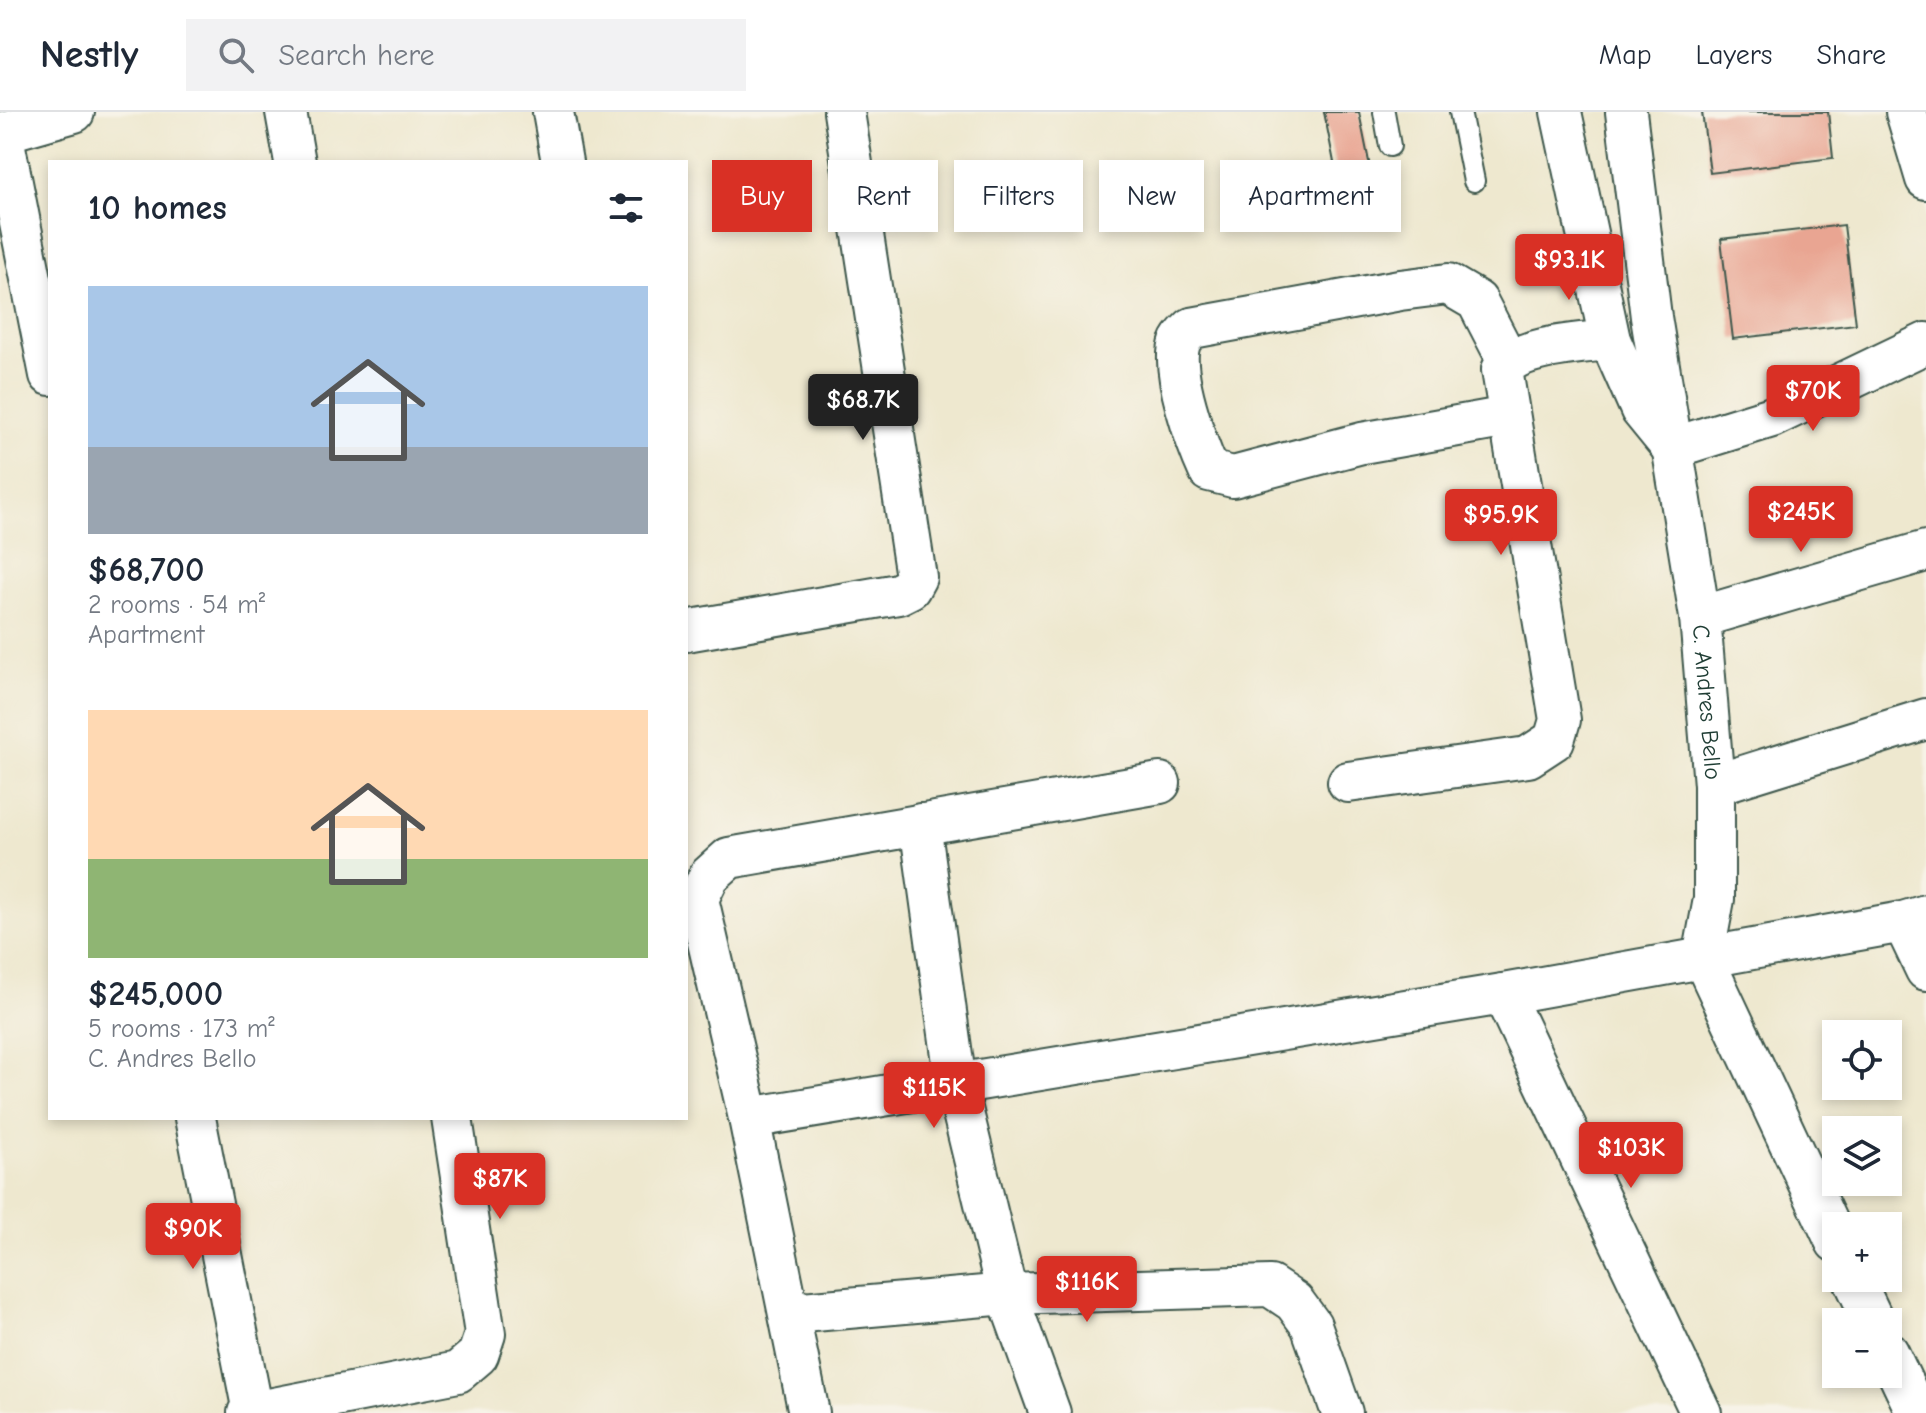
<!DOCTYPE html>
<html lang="en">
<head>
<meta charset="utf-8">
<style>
  :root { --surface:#fff; --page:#f2f2f3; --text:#1f2937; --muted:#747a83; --line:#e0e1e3; --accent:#d93025 }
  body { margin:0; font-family:"Comic Neue",sans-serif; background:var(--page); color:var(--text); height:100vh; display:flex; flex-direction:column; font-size:30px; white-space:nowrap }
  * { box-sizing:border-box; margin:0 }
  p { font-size:26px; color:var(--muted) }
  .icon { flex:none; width:44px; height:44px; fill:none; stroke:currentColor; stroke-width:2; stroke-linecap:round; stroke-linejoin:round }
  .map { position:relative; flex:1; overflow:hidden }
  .drawer { position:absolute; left:48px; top:48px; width:640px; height:960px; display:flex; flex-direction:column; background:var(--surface); border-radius:0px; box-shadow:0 4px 12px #0003 }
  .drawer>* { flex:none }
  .hud { position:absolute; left:712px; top:48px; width:760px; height:72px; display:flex; gap:16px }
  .buttons { position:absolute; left:1822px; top:908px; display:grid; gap:16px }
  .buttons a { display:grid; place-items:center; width:80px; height:80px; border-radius:0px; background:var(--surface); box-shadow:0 4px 12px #0003; font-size:40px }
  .price { position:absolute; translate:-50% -68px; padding:0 18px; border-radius:8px; background:var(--accent); color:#fff; font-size:26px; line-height:52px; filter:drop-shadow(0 2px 4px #0008) }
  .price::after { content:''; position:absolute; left:50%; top:48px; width:24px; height:18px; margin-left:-12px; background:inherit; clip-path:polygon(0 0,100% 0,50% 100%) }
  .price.selected { background:#222; color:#fff }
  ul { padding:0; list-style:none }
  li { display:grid; align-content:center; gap:16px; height:424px; padding:0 40px }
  li span { display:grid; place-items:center; height:248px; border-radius:0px; color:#555 }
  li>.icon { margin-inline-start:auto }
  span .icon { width:144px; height:144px; fill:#fffc; stroke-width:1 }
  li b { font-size:34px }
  h2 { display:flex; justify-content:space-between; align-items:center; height:96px; padding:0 40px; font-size:34px }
  .pill { padding:0 28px; border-radius:0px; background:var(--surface); box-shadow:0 4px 12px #0003; font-size:28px; line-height:72px }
  .pill.selected { background:var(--accent); color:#fff }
  header { display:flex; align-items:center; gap:48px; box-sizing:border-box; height:112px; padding:0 40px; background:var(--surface); border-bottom:2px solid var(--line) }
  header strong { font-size:38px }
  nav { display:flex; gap:44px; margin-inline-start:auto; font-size:28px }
  .search { width:560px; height:72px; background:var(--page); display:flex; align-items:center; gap:20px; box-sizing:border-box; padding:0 28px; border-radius:0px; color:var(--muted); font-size:30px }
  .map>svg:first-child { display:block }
  .building { fill:#e9a592 }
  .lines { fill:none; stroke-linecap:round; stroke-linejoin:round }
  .lane-casing { stroke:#3e574b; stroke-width:24 }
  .street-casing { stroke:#3e574b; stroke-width:44 }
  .lane { stroke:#fff; stroke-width:20 }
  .street { stroke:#fff; stroke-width:40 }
  .labels { text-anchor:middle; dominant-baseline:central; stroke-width:8; stroke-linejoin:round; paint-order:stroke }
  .street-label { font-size:24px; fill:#1f3d34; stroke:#f7f3e8 }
</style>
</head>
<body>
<header>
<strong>Nestly</strong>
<div class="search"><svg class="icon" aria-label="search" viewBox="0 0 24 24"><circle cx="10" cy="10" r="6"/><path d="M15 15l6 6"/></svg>Search here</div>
<nav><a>Map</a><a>Layers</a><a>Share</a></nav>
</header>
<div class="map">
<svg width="1926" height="1301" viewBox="0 0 1926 1301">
  <rect width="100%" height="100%" fill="#f7f3e8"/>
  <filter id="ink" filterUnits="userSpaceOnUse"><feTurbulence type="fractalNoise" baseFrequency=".0125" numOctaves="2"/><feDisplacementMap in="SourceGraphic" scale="16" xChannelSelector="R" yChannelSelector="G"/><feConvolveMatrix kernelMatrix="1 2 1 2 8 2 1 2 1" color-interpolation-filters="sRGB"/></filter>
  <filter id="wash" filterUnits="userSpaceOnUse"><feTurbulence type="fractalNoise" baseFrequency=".006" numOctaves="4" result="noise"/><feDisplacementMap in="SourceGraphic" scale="32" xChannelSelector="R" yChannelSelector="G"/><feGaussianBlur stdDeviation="1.8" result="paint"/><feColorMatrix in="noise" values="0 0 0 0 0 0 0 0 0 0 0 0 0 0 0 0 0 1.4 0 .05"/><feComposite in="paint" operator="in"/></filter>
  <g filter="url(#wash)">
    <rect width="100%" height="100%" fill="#eee8cf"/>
    <g id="blocks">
      <g class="building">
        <path d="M1324 0H1359L1378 95 1344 101Z"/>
        <path d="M1702 0H1828L1833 46 1710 61Z"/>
        <path d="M1844 113 1856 212 1733 227 1721 127Z"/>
      </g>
    </g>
  </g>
  <g filter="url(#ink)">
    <use href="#blocks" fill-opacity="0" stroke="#3e574b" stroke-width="2"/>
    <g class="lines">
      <defs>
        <g id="lane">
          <path d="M1384 0 1390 34"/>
          <path d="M1460 0 1474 69"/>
        </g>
        <g id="street">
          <path d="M286 0 295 50"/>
          <path d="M553 0 562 50"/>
          <path d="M1561 0 1610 228 1641 298 1672 336 1772 305 1926 231"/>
          <path id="s1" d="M1626 0 1651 205 1700 505 1714 673V787L1703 846 1836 1130"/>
          <path d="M1906 0 1926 67"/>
          <path d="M2 20 50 263"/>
          <path d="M0 21 74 0"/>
          <path d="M1508 249 1477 189 1448 172 1400 178 1192 216C1188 220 1182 225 1180 231 1170 258 1197 333 1209 359L1233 365 1362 331 1508 305"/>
          <path d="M1700 505 1926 439"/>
          <path d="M686 519 898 482 910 476 916 465 844 0"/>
          <path d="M1348 670 1528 645 1554 628 1560 608 1502 258C1518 234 1582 231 1610 228"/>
          <path d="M1714 673 1926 607"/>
          <path d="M920 712 956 972 1007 1182 1050 1301"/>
          <path d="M1903 810 1926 858"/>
          <path d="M1503 882 1701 1301"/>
          <path d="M195 1006 253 1300"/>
          <path d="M749 1006 1503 882 1903 810 1926 803"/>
          <path d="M1853 1166 1874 1210"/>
          <path d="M791 1201 1007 1182 1270 1174 1294 1190 1311 1213 1342 1301"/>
          <path d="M1888 1240 1917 1301"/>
          <path d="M248 1301 458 1260 478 1243 485 1222 452 1006"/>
          <path d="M809 1301 749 1006 698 787 709 764 729 746 1160 671"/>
        </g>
      </defs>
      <use href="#lane" class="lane-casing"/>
      <use href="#street" class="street-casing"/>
      <use href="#lane" class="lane"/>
      <use href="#street" class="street"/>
    </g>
  </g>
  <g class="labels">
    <g class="street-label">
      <text stroke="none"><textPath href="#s1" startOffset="596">C. Andres Bello</textPath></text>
    </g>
  </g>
</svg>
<div class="buttons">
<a><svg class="icon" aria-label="locate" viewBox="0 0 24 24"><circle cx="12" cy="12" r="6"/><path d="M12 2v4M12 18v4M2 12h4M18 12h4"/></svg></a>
<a><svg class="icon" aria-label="layers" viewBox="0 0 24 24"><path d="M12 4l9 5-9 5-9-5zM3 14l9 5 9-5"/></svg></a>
<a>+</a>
<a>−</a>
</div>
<b class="price" style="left:1569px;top:190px">$93.1K</b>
<b class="price" style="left:1813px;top:321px">$70K</b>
<b class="price selected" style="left:863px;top:330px">$68.7K</b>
<b class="price" style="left:1801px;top:442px">$245K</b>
<b class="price" style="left:1501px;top:445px">$95.9K</b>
<b class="price" style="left:934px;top:1018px">$115K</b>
<b class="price" style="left:1631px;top:1078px">$103K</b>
<b class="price" style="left:500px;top:1109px">$87K</b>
<b class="price" style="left:193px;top:1159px">$90K</b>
<b class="price" style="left:1087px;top:1212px">$116K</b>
<div class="hud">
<a class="pill selected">Buy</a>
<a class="pill">Rent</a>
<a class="pill">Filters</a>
<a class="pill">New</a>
<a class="pill">Apartment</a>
</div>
<section class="drawer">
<h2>10 homes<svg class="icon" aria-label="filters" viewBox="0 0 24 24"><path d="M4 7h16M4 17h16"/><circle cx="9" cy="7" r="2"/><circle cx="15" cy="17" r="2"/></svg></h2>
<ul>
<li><span style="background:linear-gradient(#a9c7e8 65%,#9aa5b1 0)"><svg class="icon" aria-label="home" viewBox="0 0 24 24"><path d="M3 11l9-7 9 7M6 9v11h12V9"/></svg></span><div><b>$68,700</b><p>2 rooms · 54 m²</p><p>Apartment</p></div></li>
<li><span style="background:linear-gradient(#ffd9b3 60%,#8fb573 0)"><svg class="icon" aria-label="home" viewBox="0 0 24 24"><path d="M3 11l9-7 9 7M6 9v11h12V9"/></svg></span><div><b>$245,000</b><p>5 rooms · 173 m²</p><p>C. Andres Bello</p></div></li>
</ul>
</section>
</div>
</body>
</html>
